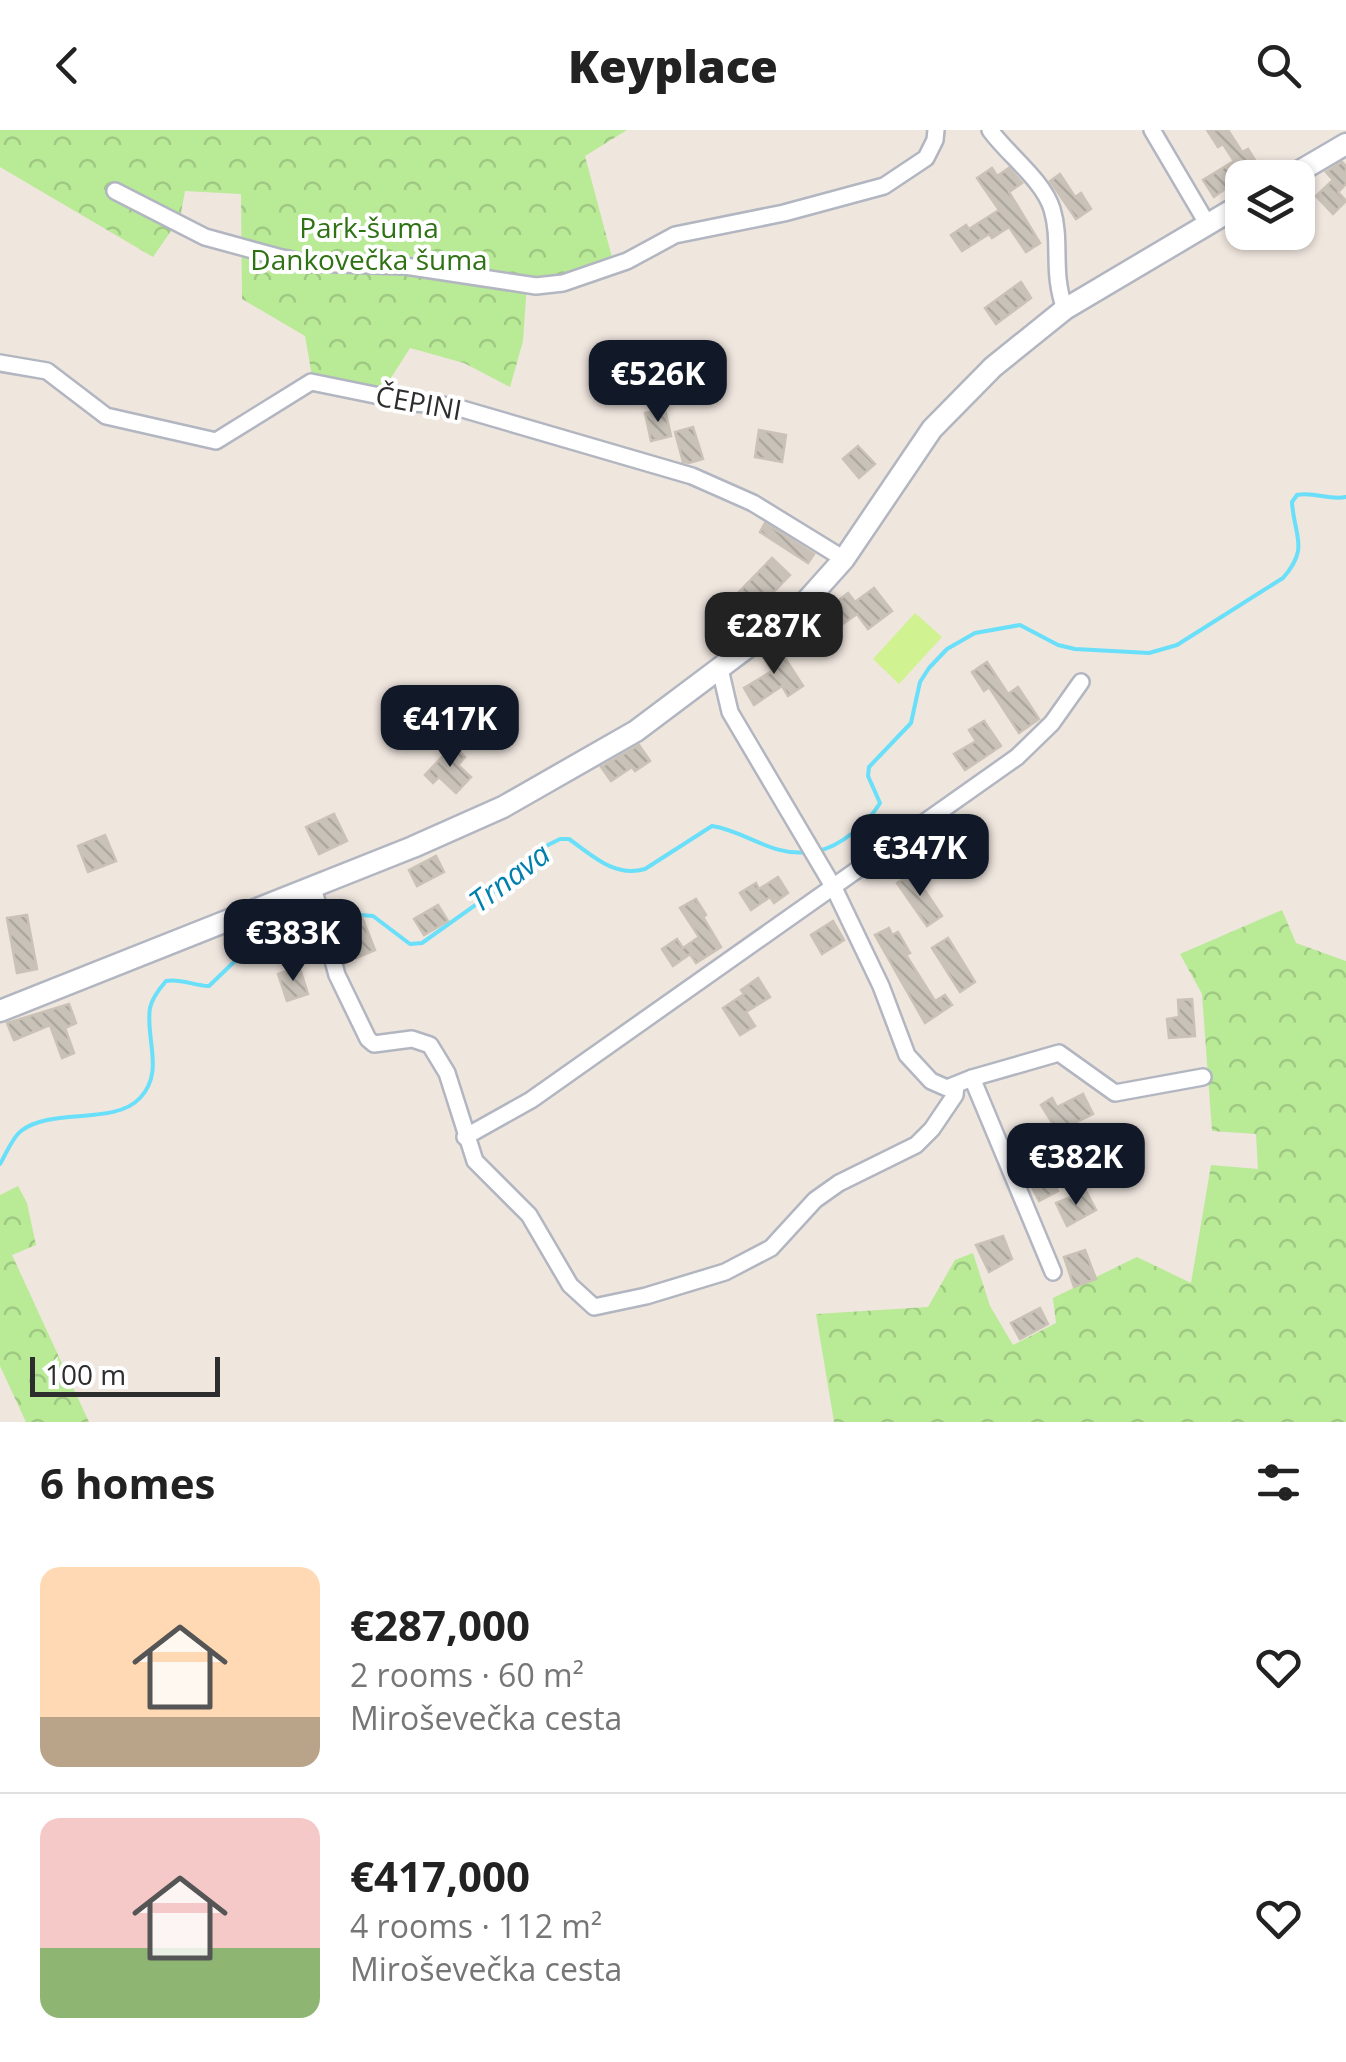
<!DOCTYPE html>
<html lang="en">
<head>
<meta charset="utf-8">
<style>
  :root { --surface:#fff; --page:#f2f2f2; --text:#222; --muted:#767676; --line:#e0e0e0; --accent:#111827 }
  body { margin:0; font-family:"Open Sans",sans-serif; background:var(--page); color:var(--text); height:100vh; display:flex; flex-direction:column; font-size:38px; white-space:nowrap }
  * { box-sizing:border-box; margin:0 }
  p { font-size:32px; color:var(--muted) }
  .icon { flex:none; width:55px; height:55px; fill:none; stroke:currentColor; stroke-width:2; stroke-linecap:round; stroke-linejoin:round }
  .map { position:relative; height:1292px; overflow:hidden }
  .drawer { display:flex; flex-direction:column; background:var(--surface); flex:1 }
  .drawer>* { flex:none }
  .controls { position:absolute; left:1225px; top:30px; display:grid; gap:20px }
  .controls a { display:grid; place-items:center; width:90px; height:90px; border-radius:20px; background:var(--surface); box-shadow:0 2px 8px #0004; font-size:50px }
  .scale { position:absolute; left:30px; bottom:25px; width:190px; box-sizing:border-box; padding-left:10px; border:5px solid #2d2d2d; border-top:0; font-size:28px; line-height:35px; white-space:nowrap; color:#2d2d2d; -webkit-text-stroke:8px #fff; paint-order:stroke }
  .price { position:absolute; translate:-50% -85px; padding:0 22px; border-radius:20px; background:var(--accent); color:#fff; font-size:32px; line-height:65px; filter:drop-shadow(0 2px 5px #0008) }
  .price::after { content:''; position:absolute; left:50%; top:60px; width:30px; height:22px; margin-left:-15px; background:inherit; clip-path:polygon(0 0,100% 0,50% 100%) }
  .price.selected { background:#222; color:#fff }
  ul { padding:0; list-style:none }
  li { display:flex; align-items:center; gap:30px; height:250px; padding:0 40px }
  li+li { border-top:2px solid var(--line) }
  li span { display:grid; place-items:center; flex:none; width:280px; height:200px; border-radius:20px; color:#555 }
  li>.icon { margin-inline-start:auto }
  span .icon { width:120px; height:120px; fill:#fffc; stroke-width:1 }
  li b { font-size:42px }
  h2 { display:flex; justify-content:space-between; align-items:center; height:120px; padding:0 40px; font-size:42px }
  header { display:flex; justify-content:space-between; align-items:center; height:130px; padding:0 40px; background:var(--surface); font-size:45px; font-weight:800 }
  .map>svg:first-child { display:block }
  .forest { fill:url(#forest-crowns) }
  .pitch { fill:#d1f291 }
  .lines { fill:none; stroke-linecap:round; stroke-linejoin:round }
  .stream { stroke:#69dff9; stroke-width:4 }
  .building { fill:url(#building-back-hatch); stroke:#cbc2b7; stroke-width:2.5 }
  .minor-casing { stroke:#b2b6c1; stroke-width:20 }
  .secondary-casing { stroke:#b2b6c1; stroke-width:25 }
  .minor { stroke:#fff; stroke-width:15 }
  .secondary { stroke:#fff; stroke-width:20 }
  .labels { text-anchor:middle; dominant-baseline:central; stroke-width:8; stroke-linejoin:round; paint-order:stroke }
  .park-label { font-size:28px; fill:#2f7214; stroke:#fff }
  .street-label { font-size:28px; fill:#2d2d2d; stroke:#fff }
  .water-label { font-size:30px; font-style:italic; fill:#027fac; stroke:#fff }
</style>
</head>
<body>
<header><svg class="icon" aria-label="back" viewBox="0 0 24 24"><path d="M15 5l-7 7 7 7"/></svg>Keyplace<svg class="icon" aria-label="search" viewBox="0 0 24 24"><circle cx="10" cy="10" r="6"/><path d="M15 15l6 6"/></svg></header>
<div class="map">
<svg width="1346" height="1292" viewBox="0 0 1346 1292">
  <defs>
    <pattern id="forest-crowns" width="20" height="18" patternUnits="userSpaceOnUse" patternTransform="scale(2.5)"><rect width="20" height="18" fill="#b9ea96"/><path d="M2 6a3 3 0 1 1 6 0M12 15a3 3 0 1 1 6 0" fill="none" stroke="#9fc982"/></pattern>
    <pattern id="building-back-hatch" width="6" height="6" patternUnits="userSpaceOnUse" patternTransform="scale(2.5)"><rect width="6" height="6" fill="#c8c2b9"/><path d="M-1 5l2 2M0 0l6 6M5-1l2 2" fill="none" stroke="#aca79f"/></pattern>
  </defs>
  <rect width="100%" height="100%" fill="#efe6de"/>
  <g class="forest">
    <path d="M0 0H627L585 26 613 131 577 143 527 153 523 211 510 257 464 233 410 218 382 262 312 246 305 206 242 169 241 64 185 61 180 88 153 127 0 37Z"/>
    <path d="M1282 780 1296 813 1346 831V1292H834L816 1184 928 1177 955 1130 973 1123 990 1176 1013 1215 1056 1193 1053 1168 1137 1127 1191 1153 1211 1035 1258 1039 1256 1004 1212 1001 1202 864 1180 824Z"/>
    <path d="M18 1056 27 1073 36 1115 12 1125 89 1292H26L0 1236V1065Z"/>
  </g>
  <path class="pitch" d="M915 483 942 507 899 554 873 529Z"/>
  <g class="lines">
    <g class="stream">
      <path d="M817 721C840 717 868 693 880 673L868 646 869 637 911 593 920 552 929 538 947 519 975 503 1020 495 1058 515 1075 519 1149 523 1177 515 1283 448C1310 417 1294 407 1292 372L1297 365C1314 361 1329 371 1346 367"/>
      <path d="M326 782 373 786 410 814 422 813 526 739 546 716 560 709H569C593 726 615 748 645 739L712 696C746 701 772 727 808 722"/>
      <path d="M0 1034C6 1024 12 1008 21 1001 51 977 114 996 140 968 165 942 145 908 150 878 152 868 160 858 166 851 181 848 194 856 209 856L234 832 278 818 318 786"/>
    </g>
  </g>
  <g class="building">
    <path d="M1207 0H1228L1242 22 1248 19 1258 35 1214 67 1203 50 1234 31 1223 14 1218 17Z"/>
    <path d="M1342 32 1346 36V54L1338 62 1346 71 1333 84 1316 66 1333 50 1326 42Z"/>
    <path d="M992 38 997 46 1009 38 1022 53 1009 62 1040 113 1026 122 1009 97 992 108 989 104 962 121 951 105 966 95 969 99 999 80 977 48Z"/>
    <path d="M1060 44 1075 67 1081 63 1091 79 1076 89 1050 51Z"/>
    <path d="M1021 152 1031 168 996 194 985 178Z"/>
    <path d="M665 279 671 306 651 311 645 283Z"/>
    <path d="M693 297 703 329 689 333 683 332 675 302Z"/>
    <path d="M759 300 786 305 782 332 755 327Z"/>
    <path d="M858 316 875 334 859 348 843 329Z"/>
    <path d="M765 393 814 424 808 433 760 402Z"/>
    <path d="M772 428 790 445 769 467 773 470 761 484 758 481 730 500 720 484 743 469 737 464Z"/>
    <path d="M874 458 892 481 868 499 857 484 834 500 822 483 848 463 855 472Z"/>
    <path d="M776 514 803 556 788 566 782 556 754 575 744 558 772 541 761 524Z"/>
    <path d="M987 532 1008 564 1018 557 1039 589 1019 603 989 557 984 561 972 542Z"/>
    <path d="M984 591 1001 616 965 640 954 624 976 611 969 600Z"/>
    <path d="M453 615 465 627 458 635 471 647 456 663 439 647 433 653 425 645Z"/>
    <path d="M639 615 650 631 635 641 632 637 611 651 601 637Z"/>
    <path d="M334 684 347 711 319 724 306 697Z"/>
    <path d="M105 705 116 731 88 742 78 716Z"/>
    <path d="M436 726 444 742 417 756 409 740Z"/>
    <path d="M913 743 942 786 927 796 897 753Z"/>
    <path d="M778 747 788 763 774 773 770 767 751 780 740 763 756 753 759 759Z"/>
    <path d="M696 769 706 785 703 787 721 817 696 833 690 824 673 836 662 819 677 809 683 818 699 807 680 778Z"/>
    <path d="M438 775 448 791 424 805 414 789Z"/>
    <path d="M27 785 37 839 17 843 7 788Z"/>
    <path d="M362 787 375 820 356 828 350 812 342 816 336 797Z"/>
    <path d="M833 791 844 810 822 824 811 805Z"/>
    <path d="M889 798 892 805 898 802 910 823 906 825 935 871 945 865 952 875 925 893 875 805Z"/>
    <path d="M948 808 975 852 960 862 932 818Z"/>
    <path d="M299 836 308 864 287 871 278 844Z"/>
    <path d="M758 848 770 867 746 882 755 896 740 905 723 878 744 864 741 860Z"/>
    <path d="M1192 869 1195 906 1169 908 1167 889 1179 887 1178 870Z"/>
    <path d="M69 874 76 893 65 898 74 923 62 928 50 895 14 910 7 893Z"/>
    <path d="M1083 964 1093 984 1069 996 1078 1010 1067 1017 1041 975 1052 968 1057 977Z"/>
    <path d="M1045 1037 1058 1061 1039 1071 1027 1047Z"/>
    <path d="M1086 1061 1096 1080 1067 1096 1056 1073Z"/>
    <path d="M1003 1106 1012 1129 989 1142 976 1115Z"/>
    <path d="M1085 1120 1096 1149 1074 1157 1064 1127Z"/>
    <path d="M1040 1178 1048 1194 1020 1209 1011 1193Z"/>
  </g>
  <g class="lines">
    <defs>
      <g id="minor">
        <path d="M990 0C1008 25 1043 50 1052 79 1062 112 1051 142 1065 179"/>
        <path d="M1152 0 1208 95"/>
        <path d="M115 61 205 107 278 127 306 133 405 136 536 156 563 153 627 131 675 105 784 83 884 56 926 28 935 10 936 0"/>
        <path d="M0 233 47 241 106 286 216 311 311 252 414 273 452 276 692 346 753 373 844 429"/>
        <path d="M720 539 730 582 834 758 881 856 907 925 931 951 947 958 972 948 1059 923 1115 963 1203 947"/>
        <path d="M313 757 337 845 368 909 374 914 412 909 430 915 447 943 475 1031 529 1085 570 1155 594 1177 646 1166 725 1142 771 1118 815 1070 839 1053 916 1015 932 999 955 965 956 955"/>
        <path d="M972 948 1053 1142"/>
        <path d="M465 1007 531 970 1017 627 1052 593 1081 552"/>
      </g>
      <g id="secondary">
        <path d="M1288 48 1346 14"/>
        <path d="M0 881 413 717 503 677 636 601 801 477 844 429 932 299 993 237 1065 179 1242 74"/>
      </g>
    </defs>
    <use href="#minor" class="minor-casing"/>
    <use href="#secondary" class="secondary-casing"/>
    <use href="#minor" class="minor"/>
    <use href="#secondary" class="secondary"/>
  </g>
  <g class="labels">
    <g class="park-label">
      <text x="369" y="97">Park-šuma<tspan x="369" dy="32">Dankovečka šuma</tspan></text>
    </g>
    <g class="street-label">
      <text transform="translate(419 272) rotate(10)">ČEPINI</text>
    </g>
    <g class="water-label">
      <text transform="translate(509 747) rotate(-37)">Trnava</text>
    </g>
  </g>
</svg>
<div class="controls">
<a><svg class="icon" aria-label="layers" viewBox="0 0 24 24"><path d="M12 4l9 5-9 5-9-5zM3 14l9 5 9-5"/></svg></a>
</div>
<div class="scale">100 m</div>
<b class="price" style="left:658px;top:295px">€526K</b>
<b class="price selected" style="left:774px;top:547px">€287K</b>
<b class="price" style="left:450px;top:640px">€417K</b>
<b class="price" style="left:920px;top:769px">€347K</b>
<b class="price" style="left:293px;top:854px">€383K</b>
<b class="price" style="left:1076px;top:1078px">€382K</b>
</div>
<section class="drawer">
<h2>6 homes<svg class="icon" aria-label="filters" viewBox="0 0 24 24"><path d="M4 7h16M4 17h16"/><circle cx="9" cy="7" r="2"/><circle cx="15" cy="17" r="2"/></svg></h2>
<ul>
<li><span style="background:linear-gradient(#ffd9b3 75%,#b9a48a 0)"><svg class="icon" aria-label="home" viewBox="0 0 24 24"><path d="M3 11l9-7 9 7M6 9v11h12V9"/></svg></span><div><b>€287,000</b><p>2 rooms · 60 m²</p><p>Miroševečka cesta</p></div><svg class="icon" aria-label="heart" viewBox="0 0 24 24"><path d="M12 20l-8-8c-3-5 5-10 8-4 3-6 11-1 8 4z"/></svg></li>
<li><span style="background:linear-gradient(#f6c9c9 65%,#8fb573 0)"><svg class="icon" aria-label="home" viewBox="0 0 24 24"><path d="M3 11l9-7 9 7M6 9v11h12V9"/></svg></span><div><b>€417,000</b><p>4 rooms · 112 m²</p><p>Miroševečka cesta</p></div><svg class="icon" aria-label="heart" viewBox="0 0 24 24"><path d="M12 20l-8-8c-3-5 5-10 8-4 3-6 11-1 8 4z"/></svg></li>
</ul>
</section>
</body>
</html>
